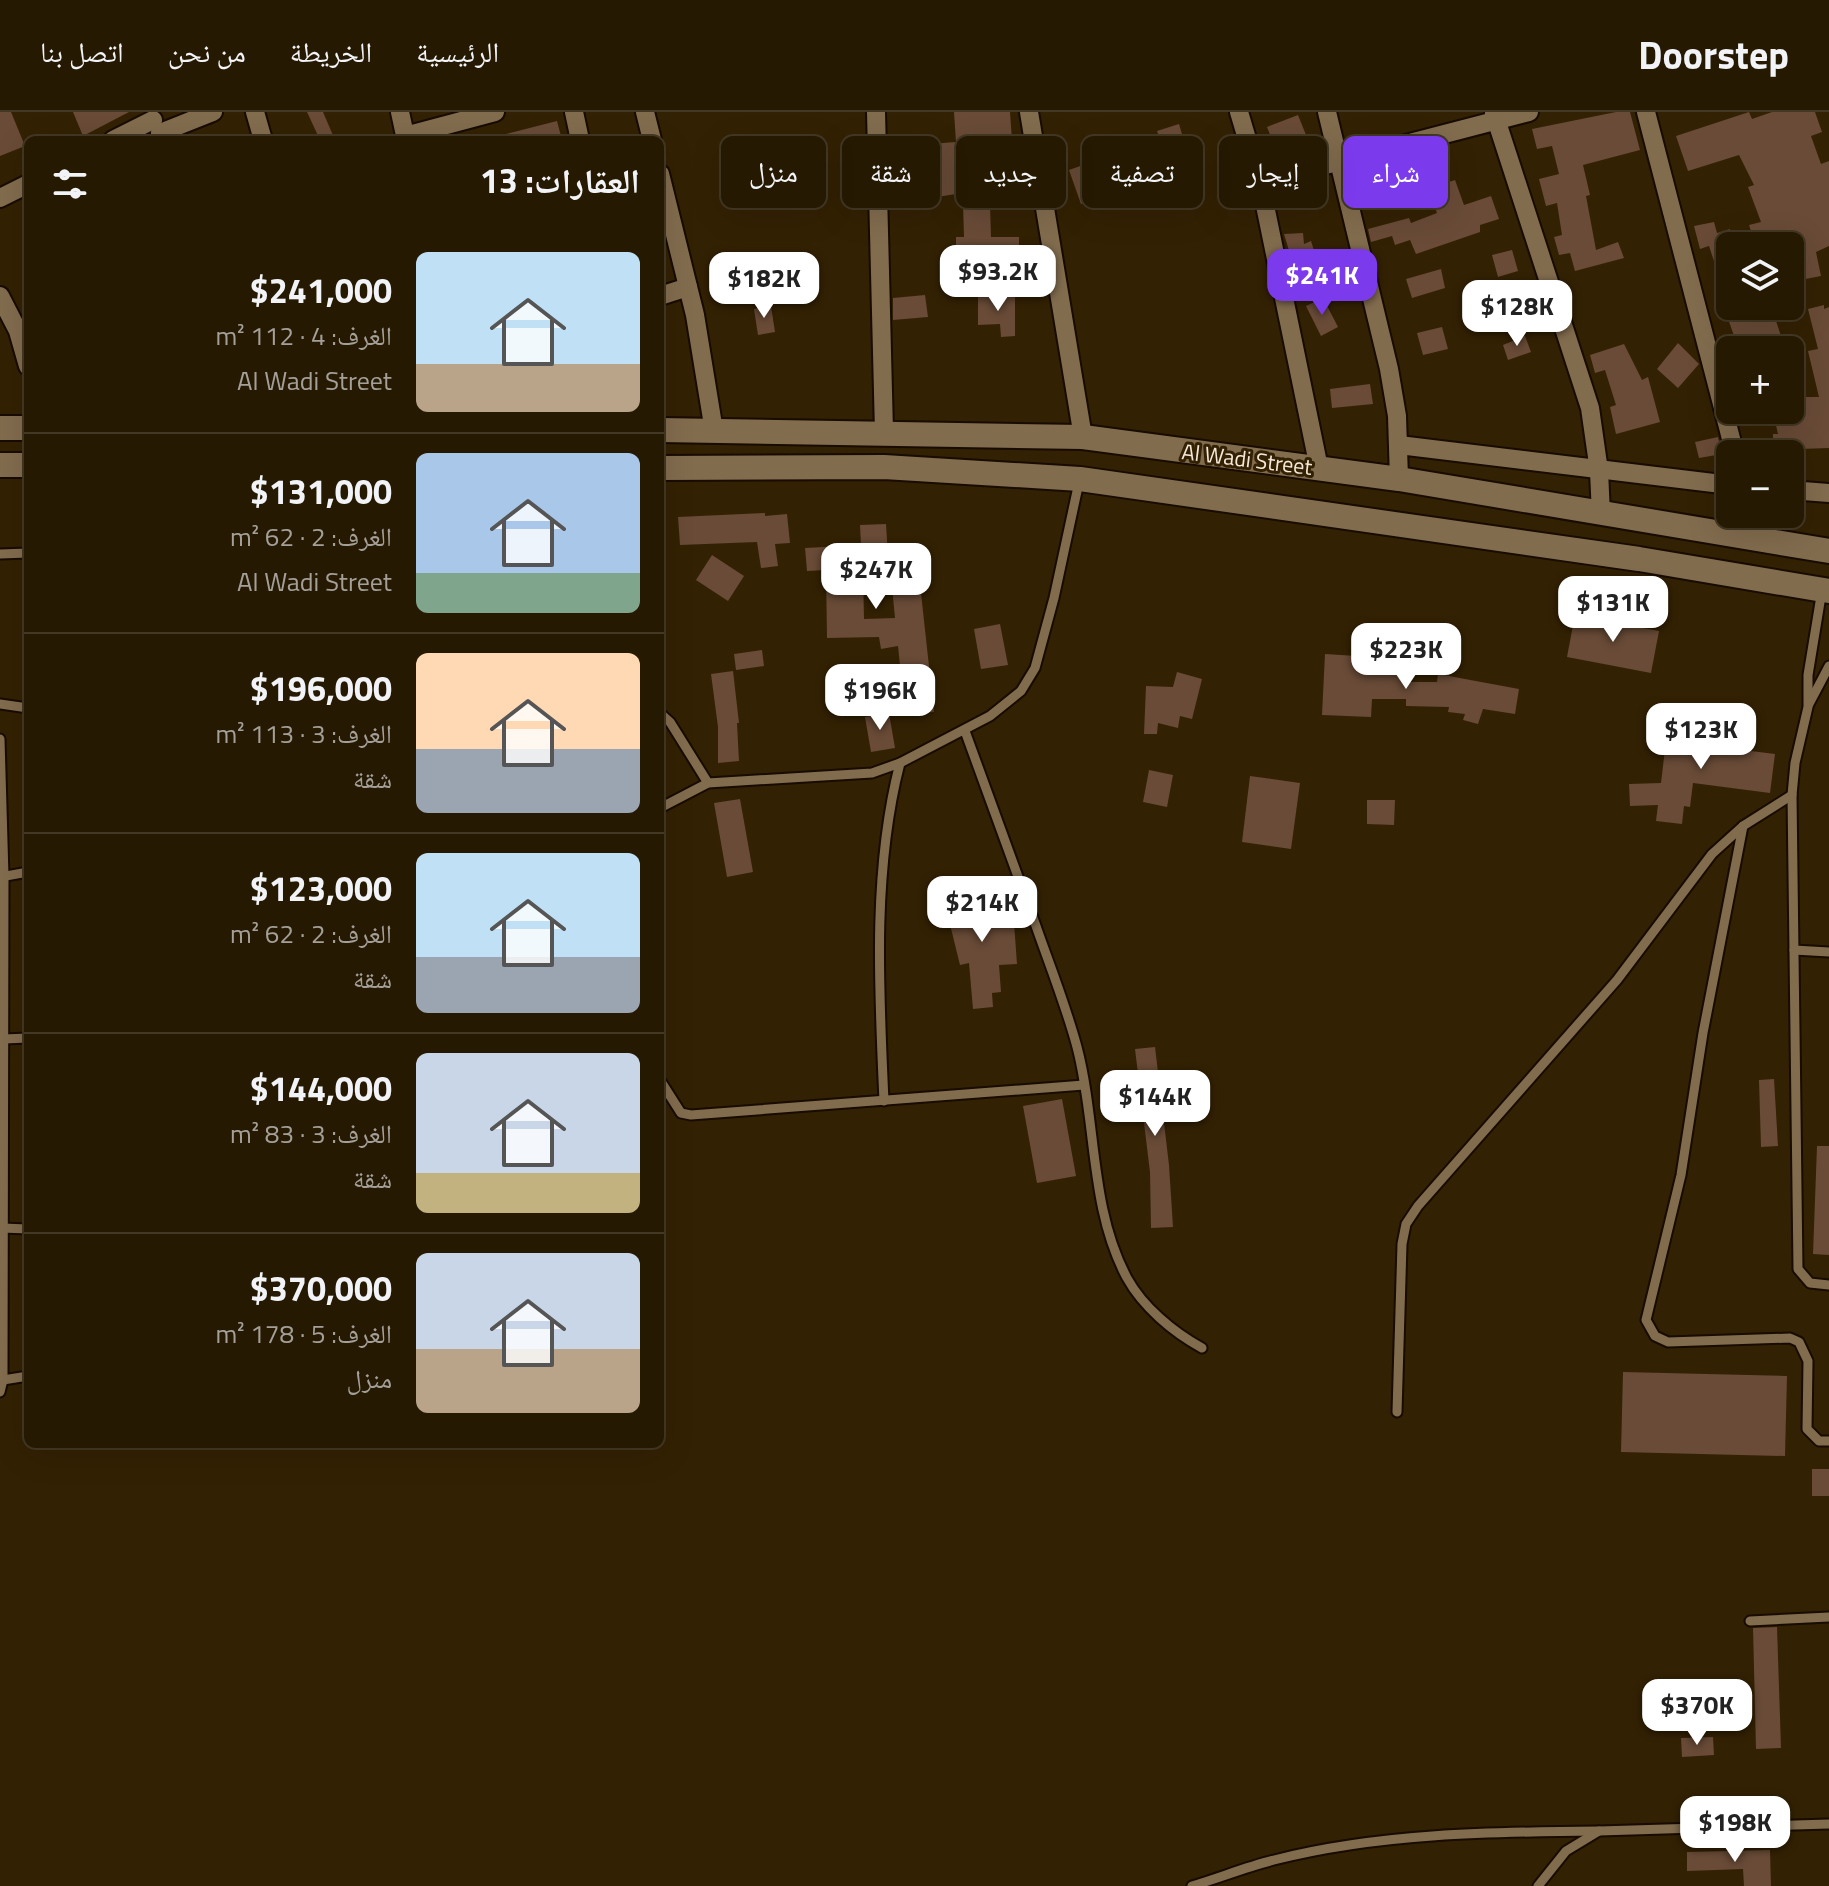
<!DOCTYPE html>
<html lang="ar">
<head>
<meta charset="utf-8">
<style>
  :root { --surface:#261902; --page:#322611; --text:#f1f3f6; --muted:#a4a099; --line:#423824; --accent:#7c3aed }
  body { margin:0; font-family:"Titillium Web","Noto Naskh Arabic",sans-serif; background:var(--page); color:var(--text); direction:rtl; height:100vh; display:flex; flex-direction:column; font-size:30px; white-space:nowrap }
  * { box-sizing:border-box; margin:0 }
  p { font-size:26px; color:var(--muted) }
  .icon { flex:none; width:44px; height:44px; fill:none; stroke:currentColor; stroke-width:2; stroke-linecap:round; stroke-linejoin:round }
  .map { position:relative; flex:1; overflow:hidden; direction:ltr }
  .details { position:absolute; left:24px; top:24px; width:640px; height:1312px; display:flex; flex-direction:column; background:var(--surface); border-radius:12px; box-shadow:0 8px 32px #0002,0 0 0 2px var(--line); direction:rtl }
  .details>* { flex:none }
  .hud { position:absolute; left:688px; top:24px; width:760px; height:72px; direction:rtl; display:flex; gap:16px }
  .tools { position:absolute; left:1716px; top:120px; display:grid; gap:16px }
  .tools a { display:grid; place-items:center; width:88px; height:88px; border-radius:12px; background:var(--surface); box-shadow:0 8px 32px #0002,0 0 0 2px var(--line); font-size:40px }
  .price { position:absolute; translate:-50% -68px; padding:0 18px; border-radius:16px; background:#fff; color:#222; font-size:26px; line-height:52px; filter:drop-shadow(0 2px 4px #0008) }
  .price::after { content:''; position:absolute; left:50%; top:48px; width:24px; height:18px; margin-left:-12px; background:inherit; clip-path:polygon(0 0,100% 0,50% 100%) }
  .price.active { background:var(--accent); color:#fff }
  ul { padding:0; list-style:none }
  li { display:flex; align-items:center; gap:24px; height:200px; padding:0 24px }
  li+li { border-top:2px solid var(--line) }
  li span { display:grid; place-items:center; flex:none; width:224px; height:160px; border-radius:12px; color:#555 }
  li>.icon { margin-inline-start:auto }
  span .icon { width:96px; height:96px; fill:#fffc; stroke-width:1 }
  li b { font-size:34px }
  h2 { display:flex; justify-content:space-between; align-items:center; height:96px; padding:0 24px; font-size:34px }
  .pill { padding:0 28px; border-radius:12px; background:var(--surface); box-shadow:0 8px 32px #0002,0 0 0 2px var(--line); font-size:28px; line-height:72px }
  .pill.active { background:var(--accent); color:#fff }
  header { display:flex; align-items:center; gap:48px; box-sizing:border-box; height:112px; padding:0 40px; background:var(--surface); border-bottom:2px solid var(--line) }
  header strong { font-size:38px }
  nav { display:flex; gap:44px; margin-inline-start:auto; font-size:28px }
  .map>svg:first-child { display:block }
  .building { fill:#694b37 }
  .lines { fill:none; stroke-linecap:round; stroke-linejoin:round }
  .lane-casing { stroke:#180b00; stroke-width:13 }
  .street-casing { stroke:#180b00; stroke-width:22 }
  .secondary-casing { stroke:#180b00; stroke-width:28 }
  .lane { stroke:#826c4e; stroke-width:9 }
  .street { stroke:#826c4e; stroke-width:18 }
  .secondary { stroke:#826c4e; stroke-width:24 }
  .labels { text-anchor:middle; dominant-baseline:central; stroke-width:6; stroke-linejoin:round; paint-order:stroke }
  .street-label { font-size:22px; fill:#f6e9d9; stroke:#332103 }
</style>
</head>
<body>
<header>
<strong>Doorstep</strong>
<nav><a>الرئيسية</a><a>الخريطة</a><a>من نحن</a><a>اتصل بنا</a></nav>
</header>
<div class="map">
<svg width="1829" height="1774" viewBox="0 0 1829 1774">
  <rect width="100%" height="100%" fill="#332103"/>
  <g class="building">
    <path d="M0 0H11L25 34 0 44Z"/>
    <path d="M73 0H129L83 24Z"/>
    <path d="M307 0H323L335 28H320Z"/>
    <path d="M954 0H1010L1012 28 1009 70H1018V85H995V91H990L991 125H1019V144H956V125H964L963 91H956V82L892 92 889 35 956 30Z"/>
    <path d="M1616 0H1630L1640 38 1583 53 1590 83 1586 84 1596 138 1618 130 1624 146 1575 159 1570 141 1559 143 1554 125 1562 123 1557 91 1546 94 1539 67 1559 62 1552 34 1537 37 1532 17Z"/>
    <path d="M1749 0 1752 7 1772 0H1815L1822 20 1811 24 1821 52 1829 49V134L1816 140 1821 164 1790 170V134H1756L1749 113 1761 110 1748 75 1754 73 1739 43 1688 59 1676 24Z"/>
    <path d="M1298 3 1306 23 1275 35 1267 15Z"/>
    <path d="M557 9 562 28H503L502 23Z"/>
    <path d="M1179 12 1184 29 1163 36 1157 19Z"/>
    <path d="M1103 46 1115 80 1081 92 1069 58Z"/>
    <path d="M1455 68 1464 93 1491 84 1499 107 1480 113V120L1416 142 1410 128 1395 133 1392 124 1371 130 1368 117 1409 106 1411 111 1437 101 1428 77Z"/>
    <path d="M1714 110 1717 121 1730 117V160L1719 164 1709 134 1700 137 1694 114Z"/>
    <path d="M1303 121 1304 132 1311 129 1320 157 1297 165 1284 122Z"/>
    <path d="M1512 138 1518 159 1498 165 1492 143Z"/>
    <path d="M1441 157 1445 176 1412 186 1406 167Z"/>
    <path d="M925 183 928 205 893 208V186Z"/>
    <path d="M1015 183V224L1001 225 1000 212 978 213V184Z"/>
    <path d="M1323 186 1338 215 1321 224 1306 194Z"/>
    <path d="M1824 193V197L1829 195V336L1773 338V322H1778L1775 309 1803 303V285H1819L1808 239 1818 237 1808 197Z"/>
    <path d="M771 194 775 220 758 223 754 197Z"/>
    <path d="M1741 195 1744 204 1772 197 1781 224 1760 231 1762 238H1739L1726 201Z"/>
    <path d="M1442 215 1448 237 1423 243 1417 221Z"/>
    <path d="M1525 224 1531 240 1508 248 1503 233Z"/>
    <path d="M1678 231 1699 252 1678 276 1657 257Z"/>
    <path d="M1624 232 1642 268 1648 265 1660 310 1616 322 1610 295 1616 293 1605 258 1595 261 1590 243Z"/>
    <path d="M1370 272 1373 292 1332 296 1330 277Z"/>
    <path d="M1718 325 1722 342 1699 346 1695 330Z"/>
    <path d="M765 401V404L787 402 790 431 775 432 778 454 761 456 757 430 680 433 678 405Z"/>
    <path d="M886 412 888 444H874V455L863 456 864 507 895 506 892 475 920 472 934 600 905 602 898 534 881 537 879 525 827 526 826 458 807 459 805 436 861 433 860 413Z"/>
    <path d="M712 443 744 464 728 489 696 468Z"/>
    <path d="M1575 503 1659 519 1651 561 1567 545Z"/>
    <path d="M1000 512 1008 553 981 557 974 517Z"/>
    <path d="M762 538 764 554 736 558 734 542Z"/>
    <path d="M1325 542 1357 544V552L1408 559 1407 570H1437L1438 562 1519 577 1515 602 1483 597 1478 612 1463 608 1465 602 1448 600 1449 595 1406 594V587H1372L1371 605 1322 603Z"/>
    <path d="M733 559 739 611H737L739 649 718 651V615L711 562Z"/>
    <path d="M1177 560 1202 567 1192 607 1180 604 1178 616 1158 611 1157 622H1144L1146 574 1173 575Z"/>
    <path d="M889 601 895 636 871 640 865 605Z"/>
    <path d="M1668 612 1712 618 1711 627 1744 631 1743 638 1775 642 1770 681 1693 671 1690 695 1684 694 1682 712 1656 709 1658 693 1630 694 1629 672 1661 671Z"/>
    <path d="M1149 658 1173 663 1167 695 1143 690Z"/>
    <path d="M1250 664 1300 671 1291 737 1242 730Z"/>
    <path d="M740 687 753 760 727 765 714 691Z"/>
    <path d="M1367 688H1395L1394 713 1367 712Z"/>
    <path d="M962 769 973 800 1013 797 1017 852 999 853 1001 880 992 881 993 895 973 897 969 851 960 853 945 792 954 789 949 774Z"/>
    <path d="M1155 935 1169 1053 1173 1115 1151 1116 1150 1060 1135 937Z"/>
    <path d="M1774 967 1778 1034 1761 1035 1759 968Z"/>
    <path d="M1062 987 1076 1064 1037 1071 1023 994Z"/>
    <path d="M1817 1034H1829V1143L1813 1142Z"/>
    <path d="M1623 1260 1787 1264 1785 1344 1621 1340Z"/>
    <rect x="1812" y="1357" width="17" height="27"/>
    <path d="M1777 1515 1781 1636 1756 1637 1753 1516Z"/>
    <path d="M1713 1625 1714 1643 1682 1645 1681 1626Z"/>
    <path d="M1770 1738 1771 1774H1744L1743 1757 1687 1759V1740Z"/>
  </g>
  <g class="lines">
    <defs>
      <g id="lane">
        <path d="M0 442 28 441"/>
        <path d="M1822 478 1808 563V595L1795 651 1792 683 1798 1157 1810 1171 1829 1173"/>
        <path d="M0 592 28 596"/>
        <path d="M1809 592 1829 554"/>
        <path d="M660 601 670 610 708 671"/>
        <path d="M965 619C989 684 1012 749 1036 814 1050 854 1066 894 1077 935 1097 1011 1089 1095 1127 1166 1143 1195 1173 1220 1202 1236"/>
        <path d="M0 627 4 764 3 1268 0 1280"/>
        <path d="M660 696 708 671 872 661 900 651 990 604 1021 579 1035 556 1054 486 1079 370"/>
        <path d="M1743 714 1703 921 1681 1063 1646 1208 1655 1224 1668 1230 1790 1226 1799 1230 1808 1249 1807 1317 1819 1329H1829"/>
        <path d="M0 765 28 760"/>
        <path d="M1794 838 1829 840"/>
        <path d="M4 927 28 926"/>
        <path d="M660 968 681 1001 691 1003 1084 973"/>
        <path d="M884 989C879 878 872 759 900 651"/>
        <path d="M2 1116 28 1117"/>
        <path d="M3 1268 28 1264"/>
        <path d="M1397 1300 1402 1132 1406 1112 1418 1094 1617 868 1712 742 1743 714 1792 683"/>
        <path d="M1750 1509 1829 1505"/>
        <path d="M1192 1774C1219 1766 1246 1755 1274 1748 1380 1721 1491 1720 1599 1719"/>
        <path d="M1538 1774 1566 1739 1599 1719 1829 1712"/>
      </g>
      <g id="street">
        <path d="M255 0 263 28"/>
        <path d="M400 0 406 28"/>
        <path d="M574 0 580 28"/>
        <path d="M645 0 652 28"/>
        <path d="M876 0 884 320"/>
        <path d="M1029 0 1083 325"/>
        <path d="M1239 0 1261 74"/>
        <path d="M1327 0 1389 257 1397 304 1399 367"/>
        <path d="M1646 0 1735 342"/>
        <path d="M1494 1 1590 296 1599 359 1601 402"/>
        <path d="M160 21 213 0"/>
        <path d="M405 24 495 0"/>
        <path d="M113 28 153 8"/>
        <path d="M660 62 695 203 714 319"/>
        <path d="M0 86 28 72"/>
        <path d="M1283 181 1367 163"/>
        <path d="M0 184 18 219 28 254"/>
        <path d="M660 184 688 175"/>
        <path d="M1399 333 1730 373"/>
        <path d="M1319 356 1261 74 1283 64 1529 0"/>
        <path d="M1790 378 1829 381"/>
        <path d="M1747 402 1751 426"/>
      </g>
      <g id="secondary">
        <path d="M0 316H28"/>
        <path d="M660 318 1083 325 1399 367 1829 439"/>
        <path d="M0 353H28"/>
        <path d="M660 356 884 355 1080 367 1639 447 1829 479"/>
      </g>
    </defs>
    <use href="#lane" class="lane-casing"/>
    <use href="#street" class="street-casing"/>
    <use href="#secondary" class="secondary-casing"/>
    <use href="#lane" class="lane"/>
    <use href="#street" class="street"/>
    <use href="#secondary" class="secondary"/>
  </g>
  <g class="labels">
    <g class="street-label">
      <text transform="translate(1247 347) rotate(7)">Al Wadi Street</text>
    </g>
  </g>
</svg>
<div class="tools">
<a><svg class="icon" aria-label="layers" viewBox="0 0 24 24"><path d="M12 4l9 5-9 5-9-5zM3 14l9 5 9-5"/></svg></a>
<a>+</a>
<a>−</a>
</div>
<b class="price" style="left:998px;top:201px">$93.2K</b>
<b class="price active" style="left:1322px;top:205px">$241K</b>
<b class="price" style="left:764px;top:208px">$182K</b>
<b class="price" style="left:1517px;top:236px">$128K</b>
<b class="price" style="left:876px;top:499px">$247K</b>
<b class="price" style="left:1613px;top:532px">$131K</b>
<b class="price" style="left:1406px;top:579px">$223K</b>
<b class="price" style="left:880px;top:620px">$196K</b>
<b class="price" style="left:1701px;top:659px">$123K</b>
<b class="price" style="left:982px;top:832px">$214K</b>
<b class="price" style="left:1155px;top:1026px">$144K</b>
<b class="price" style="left:1697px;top:1635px">$370K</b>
<b class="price" style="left:1735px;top:1752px">$198K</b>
<div class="hud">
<a class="pill active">شراء</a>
<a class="pill">إيجار</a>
<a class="pill">تصفية</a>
<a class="pill">جديد</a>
<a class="pill">شقة</a>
<a class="pill">منزل</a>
</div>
<section class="details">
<h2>العقارات: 13<svg class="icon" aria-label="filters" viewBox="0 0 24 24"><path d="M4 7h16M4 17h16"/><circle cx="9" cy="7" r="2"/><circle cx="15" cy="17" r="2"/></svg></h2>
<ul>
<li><span style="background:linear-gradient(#bfe0f5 70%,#b9a48a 0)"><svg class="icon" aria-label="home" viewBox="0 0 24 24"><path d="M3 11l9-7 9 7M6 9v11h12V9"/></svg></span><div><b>$241,000</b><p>الغرف: 4 · 112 m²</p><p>Al Wadi Street</p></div></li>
<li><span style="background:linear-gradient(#a9c7e8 75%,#7fa58c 0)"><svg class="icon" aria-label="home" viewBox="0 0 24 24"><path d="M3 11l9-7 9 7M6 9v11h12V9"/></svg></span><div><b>$131,000</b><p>الغرف: 2 · 62 m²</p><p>Al Wadi Street</p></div></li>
<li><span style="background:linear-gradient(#ffd9b3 60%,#9aa5b1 0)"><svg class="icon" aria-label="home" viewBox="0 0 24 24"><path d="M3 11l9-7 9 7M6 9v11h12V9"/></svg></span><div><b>$196,000</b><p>الغرف: 3 · 113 m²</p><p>شقة</p></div></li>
<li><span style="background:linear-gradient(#bfe0f5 65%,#9aa5b1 0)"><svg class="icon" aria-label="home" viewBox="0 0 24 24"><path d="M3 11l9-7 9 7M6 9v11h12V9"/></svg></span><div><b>$123,000</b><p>الغرف: 2 · 62 m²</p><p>شقة</p></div></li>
<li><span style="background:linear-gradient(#c9d6e8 75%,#c2b280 0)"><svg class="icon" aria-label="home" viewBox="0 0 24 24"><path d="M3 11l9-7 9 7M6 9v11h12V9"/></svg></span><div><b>$144,000</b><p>الغرف: 3 · 83 m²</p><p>شقة</p></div></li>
<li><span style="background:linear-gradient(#c9d6e8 60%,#b9a48a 0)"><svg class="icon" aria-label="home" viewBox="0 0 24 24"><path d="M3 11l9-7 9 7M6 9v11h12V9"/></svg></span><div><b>$370,000</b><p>الغرف: 5 · 178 m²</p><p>منزل</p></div></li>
</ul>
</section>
</div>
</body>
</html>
